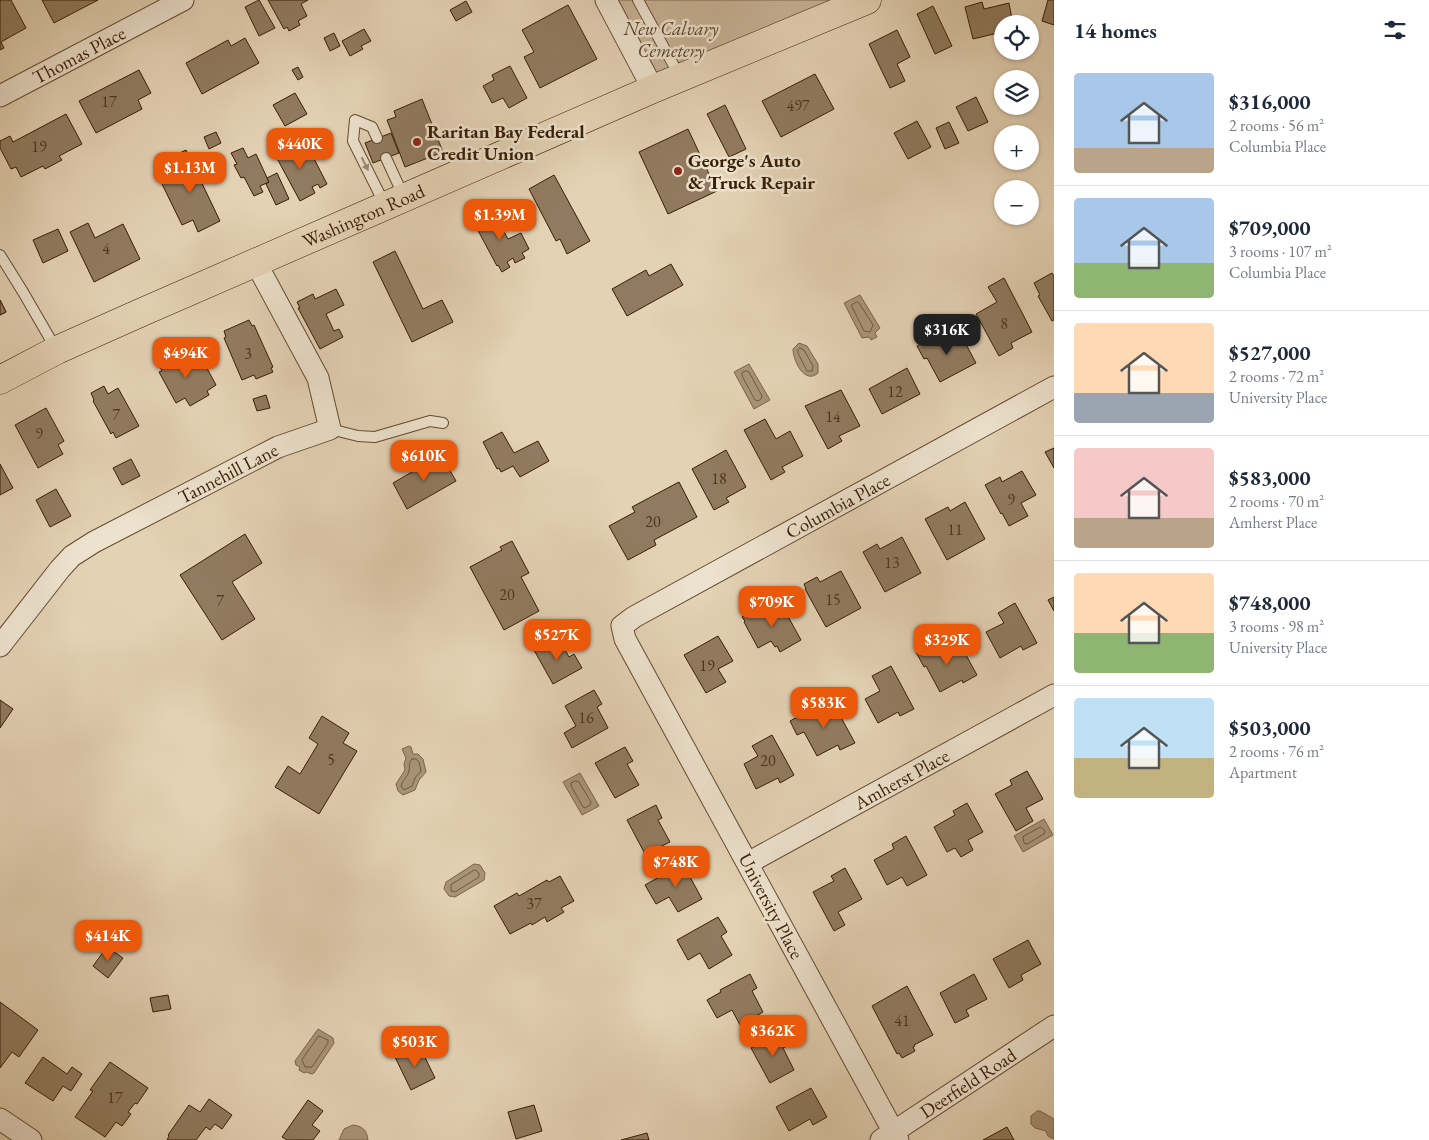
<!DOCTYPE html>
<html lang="en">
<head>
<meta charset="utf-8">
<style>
  :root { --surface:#fff; --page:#f6f6f7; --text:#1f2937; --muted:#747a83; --line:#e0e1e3; --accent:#ea580c }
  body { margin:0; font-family:"EB Garamond",serif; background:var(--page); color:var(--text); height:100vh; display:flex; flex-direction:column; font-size:19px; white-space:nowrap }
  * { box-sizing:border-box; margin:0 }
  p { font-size:16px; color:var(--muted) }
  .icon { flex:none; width:28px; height:28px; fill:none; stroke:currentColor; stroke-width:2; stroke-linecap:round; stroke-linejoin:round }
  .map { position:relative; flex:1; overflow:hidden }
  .details { display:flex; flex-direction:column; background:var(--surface); width:375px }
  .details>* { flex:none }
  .fabs { position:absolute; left:994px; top:15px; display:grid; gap:10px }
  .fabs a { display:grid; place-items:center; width:45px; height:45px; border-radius:50%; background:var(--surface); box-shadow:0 1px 4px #0004; font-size:25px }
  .price { position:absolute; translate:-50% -42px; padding:0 11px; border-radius:10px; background:var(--accent); color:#fff; font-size:16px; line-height:32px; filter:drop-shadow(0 1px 2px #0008) }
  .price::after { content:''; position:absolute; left:50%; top:30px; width:15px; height:11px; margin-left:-8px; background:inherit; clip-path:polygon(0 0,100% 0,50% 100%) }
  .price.selected { background:#222; color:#fff }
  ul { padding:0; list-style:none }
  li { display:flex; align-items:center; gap:15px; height:125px; padding:0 20px }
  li+li { border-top:1px solid var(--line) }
  li span { display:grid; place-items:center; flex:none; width:140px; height:100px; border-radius:5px; color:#555 }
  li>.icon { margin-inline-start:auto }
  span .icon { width:60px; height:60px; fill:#fffc; stroke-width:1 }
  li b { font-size:21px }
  h2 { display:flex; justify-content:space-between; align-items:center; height:60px; padding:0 20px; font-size:21px }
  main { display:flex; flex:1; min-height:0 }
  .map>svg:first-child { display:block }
  .green { fill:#c7b396; stroke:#7f684d }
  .water { fill:#a99478; stroke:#7b644a }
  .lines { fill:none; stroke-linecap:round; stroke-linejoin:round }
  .shore { stroke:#70583e; stroke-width:1 }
  .building { fill:#917b60; stroke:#371d04 }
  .service-casing { stroke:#624a30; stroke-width:12 }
  .minor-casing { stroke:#624a30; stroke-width:23 }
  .primary-casing { stroke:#371d04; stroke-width:29 }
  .service { stroke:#ede2ce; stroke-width:10 }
  .minor { stroke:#ede2ce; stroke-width:21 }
  .primary { stroke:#e4d2b4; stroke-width:28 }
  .oneway { fill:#9b8973 }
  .poi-dot { fill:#8f2418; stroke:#ede2ce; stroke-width:2 }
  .labels { text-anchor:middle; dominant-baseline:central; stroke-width:5; stroke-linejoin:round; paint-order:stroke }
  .number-label { font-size:16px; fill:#4e341b }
  .park-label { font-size:19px; font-style:italic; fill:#5b4228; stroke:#ede2ce }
  .street-label { font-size:19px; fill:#371d04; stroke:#ede2ce }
  .poi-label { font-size:19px; font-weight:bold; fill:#371d04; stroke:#ede2ce; text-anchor:start }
</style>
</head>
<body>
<main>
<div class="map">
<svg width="1054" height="1140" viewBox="0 0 1054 1140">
  <rect width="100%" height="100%" fill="#e4d2b4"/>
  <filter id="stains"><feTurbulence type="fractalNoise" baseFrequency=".004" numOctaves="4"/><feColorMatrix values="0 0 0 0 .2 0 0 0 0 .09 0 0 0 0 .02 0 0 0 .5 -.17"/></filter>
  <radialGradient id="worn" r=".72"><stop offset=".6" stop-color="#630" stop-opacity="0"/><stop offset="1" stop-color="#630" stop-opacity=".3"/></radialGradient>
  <path class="green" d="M606 0H867L653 89Z"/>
  <g class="water">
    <path d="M860 295 880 328 875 333 877 337 871 340 869 337 862 338 844 303Z"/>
    <path d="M799 343 807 346 818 364V373C805 385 793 361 793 349Z"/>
    <path d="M749 364 770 400 754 409 734 372Z"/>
    <path d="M409 746 411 747 413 754H418L423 759 426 772 419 780 415 790 403 795 398 791 396 784 405 770 404 764 406 758 402 749Z"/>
    <path d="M580 773 599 806 582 815 563 782Z"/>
    <path d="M1044 819 1053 835 1023 852 1014 836Z"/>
    <path d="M474 864 480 865 485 873 484 880 455 897 449 896 444 889 446 882Z"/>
    <path d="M318 1029 333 1038 334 1043 314 1073 312 1074 306 1072 304 1073 299 1070 300 1067 296 1065 295 1061Z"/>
    <path d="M1037 1111H1040L1054 1119V1139L1048 1136 1046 1131 1035 1128 1031 1124V1116Z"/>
    <path d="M353 1125C362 1126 367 1130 368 1140H339L344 1129Z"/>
  </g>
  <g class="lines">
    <g class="shore">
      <path d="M857 302 859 303 873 325 870 332 864 331 852 307V305Z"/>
      <path d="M800 348 804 350 813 366 812 371H807L798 353V350Z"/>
      <path d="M746 371 749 372 762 396 761 399 758 401 755 400 742 376V373Z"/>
      <path d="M412 759H416L419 762 421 771 415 778 412 786 404 790 401 786C402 780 408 777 409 771 410 765 408 764 412 759Z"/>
      <path d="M576 781 579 782 591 802 590 805 585 808 583 807 571 786V783Z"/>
      <path d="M1041 827 1045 831 1044 834 1027 844 1024 843 1023 837Z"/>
      <path d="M475 870 479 873V877L455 892 451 891V885Z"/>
      <path d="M319 1036 328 1040V1043L312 1067H305L302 1060Z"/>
    </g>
  </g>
  <g class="building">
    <path d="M0 0H11L26 28 1 42 4 48 0 50Z"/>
    <path d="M42 0H98L54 23Z"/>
    <path d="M259 0 275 28 259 36 245 7Z"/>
    <path d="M268 0H308L301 4 307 16 298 21 300 25 289 31 287 27 284 29Z"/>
    <path d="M1048 0H1054V25L1042 21Z"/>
    <path d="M466 1 472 12 456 21 450 10Z"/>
    <path d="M982 2 984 9 1009 3 1013 24H1002V32L973 39 965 7Z"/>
    <path d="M568 5 597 59 540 88 524 57 534 52 522 30Z"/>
    <path d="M933 6 952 46 935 54 917 14Z"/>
    <path d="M364 29 371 41 361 46 363 49 350 56 342 41Z"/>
    <path d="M897 30 910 57 897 64 905 81 890 88 869 44Z"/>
    <path d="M334 33 340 46 330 51 324 38Z"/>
    <path d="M245 38 259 63 202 94 186 63 228 40 231 46Z"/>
    <path d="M510 66 527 98 509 108 503 98 492 103 483 86 494 80 492 75Z"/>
    <path d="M298 67 303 77 298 80 292 70Z"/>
    <path d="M139 70 151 93 138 100 142 109 96 133 79 101Z"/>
    <path d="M815 74 834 109 781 137 762 101Z"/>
    <path d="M295 93 307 114 285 126 273 105Z"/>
    <path d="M976 97 988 122 968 131 956 107Z"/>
    <path d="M422 99 443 152 405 167 387 120 396 117 394 111Z"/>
    <path d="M725 105 746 149 729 157 707 114Z"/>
    <path d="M66 114 82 144 59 156 62 160 45 169 43 166 21 177 16 167 11 169 0 148V141L10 136 13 142Z"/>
    <path d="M917 121 931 147 908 159 894 133Z"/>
    <path d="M949 122 959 143 945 149 936 128Z"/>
    <path d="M688 129 717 191 668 214 639 152Z"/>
    <path d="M216 132 221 143 209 149 204 137Z"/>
    <path d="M391 133 399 153 373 163 365 143Z"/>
    <path d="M288 140 297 156 309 149 327 184 320 188 318 184 312 187 315 193 300 201 272 149Z"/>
    <path d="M243 148 248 158 256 154 269 182 260 186 263 192 254 196 244 177 241 178 234 165 237 164 231 153Z"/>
    <path d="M186 150 220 221 198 232 193 220 182 225 162 184 178 177 169 158Z"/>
    <path d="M277 173 289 199 276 205 266 184 269 182 267 178Z"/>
    <path d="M554 175 590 241 567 254 560 239 556 241 529 189Z"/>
    <path d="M489 209 492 215 494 214 508 239 521 233 529 249 522 253 525 258 515 263 513 258 507 262 510 267 502 272 498 265 497 266 474 223 476 222 473 217Z"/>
    <path d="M88 223 95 238 123 224 140 259 94 282 70 232Z"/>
    <path d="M58 229 68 251 43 263 33 240Z"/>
    <path d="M395 251 423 309 442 300 453 322 412 342 373 262Z"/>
    <path d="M671 264 683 285 627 316 612 289 646 270 649 276Z"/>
    <path d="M1052 273 1054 276V320L1052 321 1038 296 1040 295 1034 283Z"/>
    <path d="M1004 278 1032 332 1011 343 1013 348 999 356 976 314 997 302 988 287Z"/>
    <path d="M336 289 344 305 326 314 334 331 339 329 343 337 320 349 298 308H300L297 302 313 294 315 299Z"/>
    <path d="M0 300 6 312 0 315Z"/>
    <path d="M0 300 6 312 0 315Z"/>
    <path d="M249 320 252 326 254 325 273 367 271 368 273 372 256 379 254 375 242 380 224 338 226 337 224 331Z"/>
    <path d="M942 332 948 344 962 337 976 363 940 382 927 358 924 359 917 346Z"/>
    <path d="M181 351 185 358 186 357 192 367 203 361 216 385 207 391 209 395 190 406 185 398 176 403 159 372 162 371 158 364Z"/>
    <path d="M907 368 920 394 882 414 869 389Z"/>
    <path d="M104 386 108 394 118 388 139 426 116 438 113 432 111 434 93 401 94 400 91 393Z"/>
    <path d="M841 390 860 426 839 436 842 441 828 449 805 406Z"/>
    <path d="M266 395 270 408 257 411 253 399Z"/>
    <path d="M46 408 64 441 58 445 63 454 38 468 15 425Z"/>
    <path d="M765 419 776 439 790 431 803 456 782 467 785 472 771 480 744 430Z"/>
    <path d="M502 432 514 453 538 441 549 461 520 477 513 466 501 472 499 468 497 469 483 442Z"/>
    <path d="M1054 448V468L1045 452Z"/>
    <path d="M726 450 746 487 726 498 729 502 714 510 692 469Z"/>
    <path d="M441 455 456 481 407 509 393 483Z"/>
    <path d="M131 459 140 476 122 485 113 468Z"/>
    <path d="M0 464 13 488 0 495Z"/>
    <path d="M1022 471 1036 495 1021 503 1028 516 1009 526 1002 513 1001 514 985 485 1000 477 1002 482Z"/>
    <path d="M679 482 697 517 654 540 656 545 628 560 609 526 635 512 632 507Z"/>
    <path d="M56 489 71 516 50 527 36 500Z"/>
    <path d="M965 502 985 539 947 560 925 519 948 507 950 511Z"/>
    <path d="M245 534 262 563 232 582 255 619 222 640 180 575Z"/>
    <path d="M902 537 921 573 885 592 863 552 877 544 880 549Z"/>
    <path d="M512 541 529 573 521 577 539 611 504 630 470 567 502 550 500 547Z"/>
    <path d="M841 571 861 608 826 627 805 589H806L804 584 817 577 820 582Z"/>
    <path d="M1054 597V611L1048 600Z"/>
    <path d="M780 602 801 640 780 652 777 646 775 647 771 641 758 648 744 622 745 621 742 617 755 610 758 615Z"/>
    <path d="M1015 603 1037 643 1023 650 1021 646 1000 658 986 632 1004 623 998 613Z"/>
    <path d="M718 636 733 661 718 669 726 682 706 693 684 655Z"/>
    <path d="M558 637 569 657 574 654 582 668 553 684 534 650Z"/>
    <path d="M936 642 943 656 961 646 977 675 963 683 962 680 940 692 926 666 924 667 916 652Z"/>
    <path d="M891 666 914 709 900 716 898 712 878 723 865 699 880 691 872 676Z"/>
    <path d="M594 690 602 704 597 707 608 728 572 748 564 733 576 726 565 706Z"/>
    <path d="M0 700 13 709 0 728Z"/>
    <path d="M832 701 855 743 840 750 838 745 817 756 804 732 797 735 790 721 812 709 813 711Z"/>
    <path d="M322 716 349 733 343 743 357 751 319 814 275 787 288 766 300 774 318 744 309 738Z"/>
    <path d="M772 735 794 775 780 783 778 778 756 789 744 764 758 756 752 746Z"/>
    <path d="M625 747 633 761 627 764 639 785 615 798 595 763Z"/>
    <path d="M1027 771 1043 799 1026 808 1033 821 1016 831 995 794 1012 785 1010 780Z"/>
    <path d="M967 803 983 832 968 840 973 850 961 857 955 848 947 852 934 827 955 815 953 811Z"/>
    <path d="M656 805 662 818 658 820 670 842 645 854 627 820Z"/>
    <path d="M906 836 927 875 907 886 902 877 887 885 874 860 894 849 892 844Z"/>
    <path d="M687 861 695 874 690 877 702 899 678 912 669 897 656 904 645 885Z"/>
    <path d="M845 868 862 899 838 912 845 925 834 931 813 892 834 881 831 876Z"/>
    <path d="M560 876 574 901 561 908 564 912 547 922 545 917 532 925 531 923 510 934 494 906 517 893 519 896 547 880 549 882Z"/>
    <path d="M718 917 727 932 721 936 732 955 709 969 700 953 688 960 677 940Z"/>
    <path d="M1028 940 1041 964 1021 975 1023 980 1009 988 993 959Z"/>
    <path d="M107 947 123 958 108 978 93 966Z"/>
    <path d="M750 974 757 988 752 991 763 1012 740 1025 732 1010 717 1018 707 1000 721 992 720 990Z"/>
    <path d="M974 974 987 999 966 1010 969 1016 955 1023 940 993Z"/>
    <path d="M907 986 933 1035 914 1045 915 1046 913 1047 915 1051 902 1058 899 1053 897 1054 872 1006Z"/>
    <path d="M168 995 171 1009 153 1012 150 998Z"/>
    <path d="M0 1002 38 1030 19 1057 12 1052 0 1068Z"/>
    <path d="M781 1031 789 1045 783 1048 794 1070 770 1083 751 1048Z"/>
    <path d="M419 1045 435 1078 411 1090 395 1057Z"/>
    <path d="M43 1057 67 1074 72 1067 82 1074 71 1091 63 1086 53 1101 25 1083Z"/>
    <path d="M110 1062 148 1088 137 1104 135 1103 128 1112 131 1114 122 1126 116 1122 105 1137 75 1117 93 1091 90 1090Z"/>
    <path d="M811 1088 827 1117 813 1125 810 1119 789 1131 776 1107Z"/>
    <path d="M209 1099 232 1115 222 1129 215 1124 210 1130 206 1127 196 1140H167L169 1136 168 1135 189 1105 200 1112Z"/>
    <path d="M308 1100 323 1111 312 1125 320 1131 313 1140H287L282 1137Z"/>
    <path d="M534 1105 542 1131 516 1139 508 1112Z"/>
    <path d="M1007 1127 1014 1140H983Z"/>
    <path d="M647 1133 649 1140H621Z"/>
  </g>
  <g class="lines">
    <defs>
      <g id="service">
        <path d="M638 0 680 77"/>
        <path d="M377 138 372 127 355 120 353 141 385 205"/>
        <path d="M386 158 404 197"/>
        <path d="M0 255 23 292 56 349"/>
        <path d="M330 429 358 436 375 437 430 421 443 423"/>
      </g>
      <g id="minor">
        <path d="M606 0 653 89"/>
        <path id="s1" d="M0 96 183 0"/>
        <path id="s2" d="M0 646 60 569 72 556 94 542 278 447 330 429 318 378 256 263"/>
        <path id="s3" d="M748 863 1054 695"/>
        <path d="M0 1119 31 1140"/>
        <path id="s4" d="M881 1140 1054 1026"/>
        <path id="s5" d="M898 1140 625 639 622 626 634 617 1054 387"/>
      </g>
      <g id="primary">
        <path id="s6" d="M0 380 57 350 140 313 653 89 867 0"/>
      </g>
    </defs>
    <use href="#service" class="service-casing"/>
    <use href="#minor" class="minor-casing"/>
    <use href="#primary" class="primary-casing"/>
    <use href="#service" class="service"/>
    <use href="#minor" class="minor"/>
    <use href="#primary" class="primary"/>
  </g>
  <defs><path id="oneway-solid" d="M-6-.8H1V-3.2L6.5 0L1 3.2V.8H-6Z" transform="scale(1.25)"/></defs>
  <use class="oneway" href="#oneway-solid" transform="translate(365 164) rotate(64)"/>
  <g class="poi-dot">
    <circle cx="417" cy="142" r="5"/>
    <circle cx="678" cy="171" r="5"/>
  </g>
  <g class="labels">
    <g class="number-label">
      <text x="109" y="101">17</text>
      <text x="798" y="105">497</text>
      <text x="39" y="146">19</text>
      <text x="106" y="248">4</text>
      <text x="1004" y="323">8</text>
      <text x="248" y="353">3</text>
      <text x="895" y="391">12</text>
      <text x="116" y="414">7</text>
      <text x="833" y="416">14</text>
      <text x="39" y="433">9</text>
      <text x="719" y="478">18</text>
      <text x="1011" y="499">9</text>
      <text x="653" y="521">20</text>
      <text x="955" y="529">11</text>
      <text x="892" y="562">13</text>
      <text x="507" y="594">20</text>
      <text x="833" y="599">15</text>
      <text x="220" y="600">7</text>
      <text x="707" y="665">19</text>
      <text x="586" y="717">16</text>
      <text x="331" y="759">5</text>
      <text x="768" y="760">20</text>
      <text x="534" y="903">37</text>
      <text x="902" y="1020">41</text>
      <text x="115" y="1097">17</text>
    </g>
    <g class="park-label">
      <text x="671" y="28">New Calvary<tspan x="671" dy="22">Cemetery</tspan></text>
    </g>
    <g class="street-label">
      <text stroke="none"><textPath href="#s1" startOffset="89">Thomas Place</textPath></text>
      <text stroke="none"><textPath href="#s6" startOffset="399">Washington Road</textPath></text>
      <text stroke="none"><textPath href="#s2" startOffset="292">Tannehill Lane</textPath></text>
      <text stroke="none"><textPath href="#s5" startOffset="831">Columbia Place</textPath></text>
      <text stroke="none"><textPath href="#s3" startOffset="175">Amherst Place</textPath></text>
      <text transform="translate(771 906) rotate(62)">University Place</text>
      <text stroke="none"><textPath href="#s4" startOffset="104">Deerfield Road</textPath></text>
    </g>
    <g class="poi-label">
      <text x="427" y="131">Raritan Bay Federal<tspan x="427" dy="22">Credit Union</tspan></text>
      <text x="688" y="160">George's Auto<tspan x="688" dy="22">&amp; Truck Repair</tspan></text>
    </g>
  </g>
  <rect width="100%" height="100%" filter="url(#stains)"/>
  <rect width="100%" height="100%" fill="url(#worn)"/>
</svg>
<div class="fabs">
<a><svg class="icon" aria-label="locate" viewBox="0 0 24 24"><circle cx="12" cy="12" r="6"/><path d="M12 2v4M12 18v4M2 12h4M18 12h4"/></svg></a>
<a><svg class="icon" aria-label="layers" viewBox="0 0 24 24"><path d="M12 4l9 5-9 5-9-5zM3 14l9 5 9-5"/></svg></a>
<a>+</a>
<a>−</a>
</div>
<b class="price" style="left:300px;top:170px">$440K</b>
<b class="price" style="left:190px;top:194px">$1.13M</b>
<b class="price" style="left:500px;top:241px">$1.39M</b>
<b class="price selected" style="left:947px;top:356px">$316K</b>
<b class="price" style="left:186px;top:379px">$494K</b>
<b class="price" style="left:424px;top:482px">$610K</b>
<b class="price" style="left:772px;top:628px">$709K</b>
<b class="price" style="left:557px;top:661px">$527K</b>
<b class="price" style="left:947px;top:666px">$329K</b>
<b class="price" style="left:824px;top:729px">$583K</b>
<b class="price" style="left:676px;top:888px">$748K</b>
<b class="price" style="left:108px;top:962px">$414K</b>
<b class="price" style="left:773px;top:1057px">$362K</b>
<b class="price" style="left:415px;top:1068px">$503K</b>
</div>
<section class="details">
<h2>14 homes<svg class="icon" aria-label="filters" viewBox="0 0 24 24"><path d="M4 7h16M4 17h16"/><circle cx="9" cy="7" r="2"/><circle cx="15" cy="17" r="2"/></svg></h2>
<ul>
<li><span style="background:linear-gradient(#a9c7e8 75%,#b9a48a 0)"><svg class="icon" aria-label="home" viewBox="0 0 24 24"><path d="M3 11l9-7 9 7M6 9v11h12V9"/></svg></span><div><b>$316,000</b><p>2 rooms · 56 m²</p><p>Columbia Place</p></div></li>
<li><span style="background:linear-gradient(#a9c7e8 65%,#8fb573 0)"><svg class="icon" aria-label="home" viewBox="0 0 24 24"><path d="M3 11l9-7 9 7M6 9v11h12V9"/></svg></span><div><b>$709,000</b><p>3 rooms · 107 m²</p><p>Columbia Place</p></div></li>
<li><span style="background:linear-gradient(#ffd9b3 70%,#9aa5b1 0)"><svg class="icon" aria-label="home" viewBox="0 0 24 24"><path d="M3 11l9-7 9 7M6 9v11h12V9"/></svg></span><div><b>$527,000</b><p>2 rooms · 72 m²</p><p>University Place</p></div></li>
<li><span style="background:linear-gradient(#f6c9c9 70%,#b9a48a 0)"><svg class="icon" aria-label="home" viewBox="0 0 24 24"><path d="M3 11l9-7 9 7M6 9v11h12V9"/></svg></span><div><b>$583,000</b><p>2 rooms · 70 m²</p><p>Amherst Place</p></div></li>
<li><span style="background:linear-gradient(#ffd9b3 60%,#8fb573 0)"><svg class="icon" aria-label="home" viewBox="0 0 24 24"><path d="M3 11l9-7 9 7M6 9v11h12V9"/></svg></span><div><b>$748,000</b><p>3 rooms · 98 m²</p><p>University Place</p></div></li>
<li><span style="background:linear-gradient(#bfe0f5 60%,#c2b280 0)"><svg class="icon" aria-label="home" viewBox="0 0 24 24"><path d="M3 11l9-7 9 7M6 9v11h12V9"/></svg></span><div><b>$503,000</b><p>2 rooms · 76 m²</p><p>Apartment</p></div></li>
</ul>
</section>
</main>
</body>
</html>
